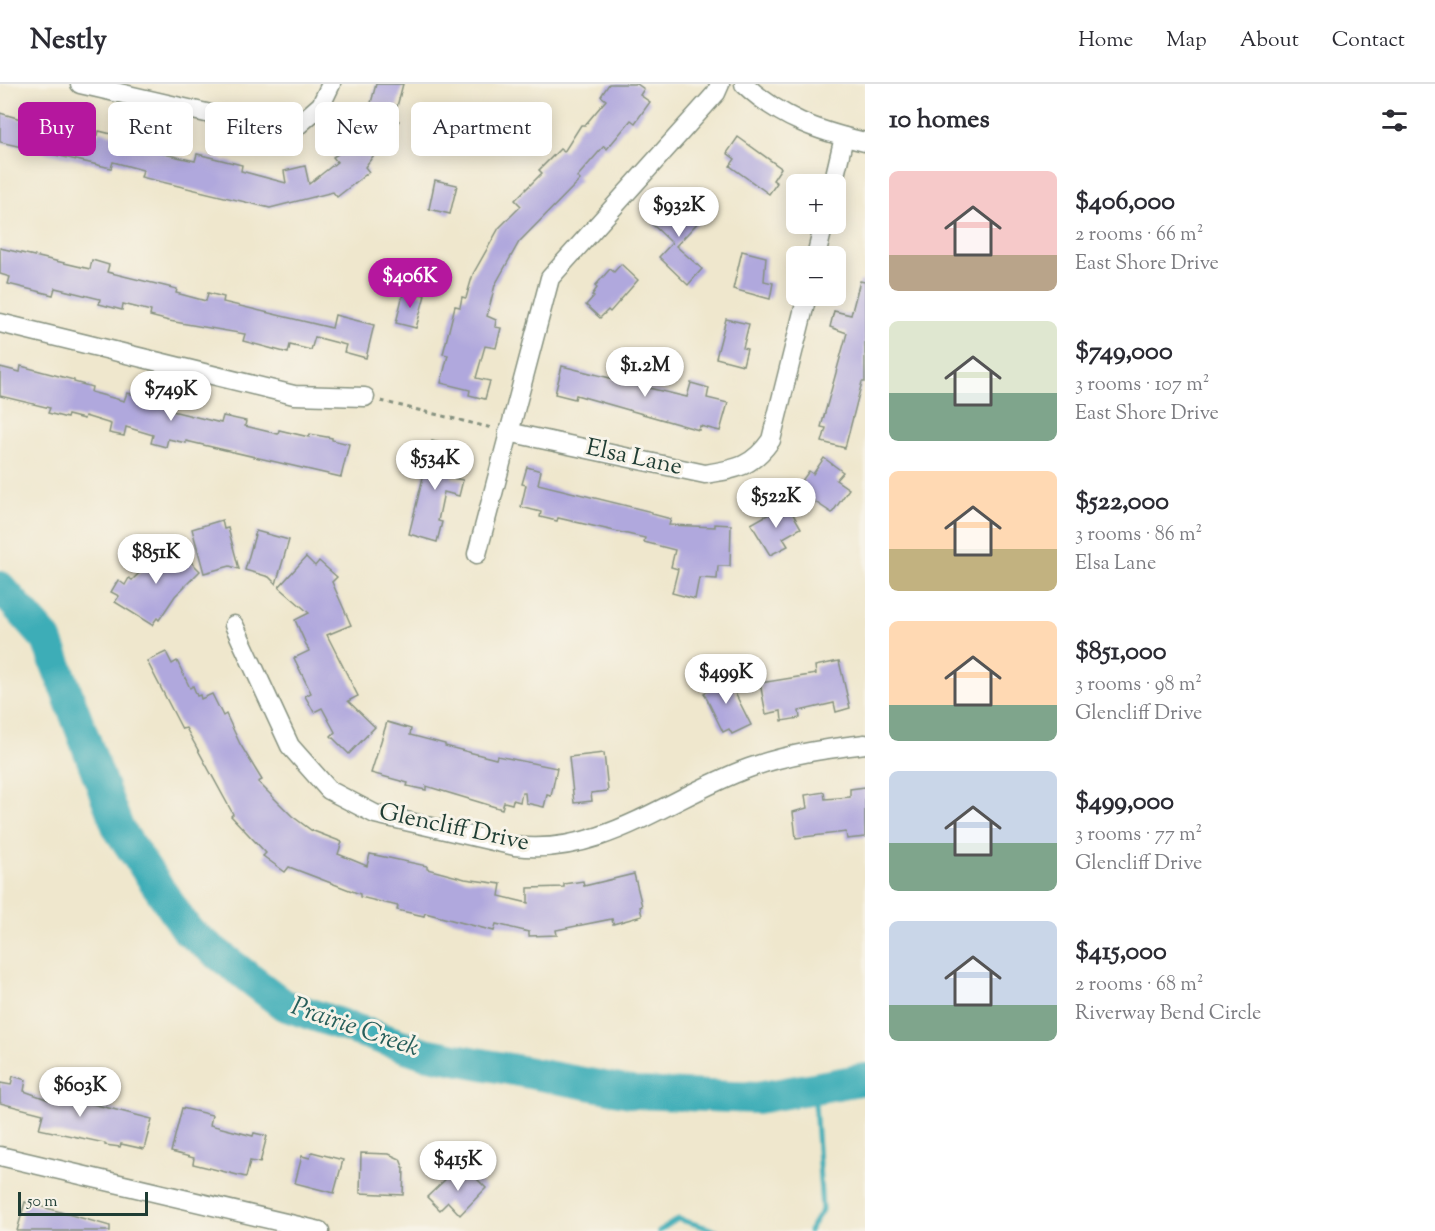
<!DOCTYPE html>
<html lang="en">
<head>
<meta charset="utf-8">
<style>
  :root { --surface:#fff; --page:#f7f7f7; --text:#2b2b33; --muted:#7c7c81; --line:#e1e1e2; --accent:#b5179e }
  body { margin:0; font-family:"Sorts Mill Goudy",serif; background:var(--page); color:var(--text); height:100vh; display:flex; flex-direction:column; font-size:22px; white-space:nowrap }
  * { box-sizing:border-box; margin:0 }
  p { font-size:20px; color:var(--muted) }
  .icon { flex:none; width:33px; height:33px; fill:none; stroke:currentColor; stroke-width:2; stroke-linecap:round; stroke-linejoin:round }
  .map { position:relative; flex:1; overflow:hidden }
  .drawer { display:flex; flex-direction:column; background:var(--surface); width:570px }
  .drawer>* { flex:none }
  .hud { position:absolute; left:18px; top:18px; width:570px; height:54px; display:flex; gap:12px }
  .controls { position:absolute; left:786px; top:90px; display:grid; gap:12px }
  .controls a { display:grid; place-items:center; width:60px; height:60px; border-radius:9px; background:var(--surface); box-shadow:0 3px 15px #0003; font-size:30px }
  .scale { position:absolute; left:18px; bottom:15px; width:130px; box-sizing:border-box; padding-left:6px; border:3px solid #1f3d34; border-top:0; font-size:16px; line-height:21px; white-space:nowrap; color:#1f3d34; -webkit-text-stroke:4px #f7f3e8; paint-order:stroke }
  .price { position:absolute; translate:-50% -51px; padding:0 14px; border-radius:21px; background:#fff; color:#222; font-size:20px; line-height:39px; filter:drop-shadow(0 2px 3px #0008) }
  .price::after { content:''; position:absolute; left:50%; top:36px; width:18px; height:14px; margin-left:-9px; background:inherit; clip-path:polygon(0 0,100% 0,50% 100%) }
  .price.on { background:var(--accent); color:#fff }
  ul { padding:0; list-style:none }
  li { display:flex; align-items:center; gap:18px; height:150px; padding:0 24px }
  li span { display:grid; place-items:center; flex:none; width:168px; height:120px; border-radius:9px; color:#555 }
  li>.icon { margin-inline-start:auto }
  span .icon { width:72px; height:72px; fill:#fffc; stroke-width:1 }
  li b { font-size:26px }
  h2 { display:flex; justify-content:space-between; align-items:center; height:72px; padding:0 24px; font-size:26px }
  .pill { padding:0 21px; border-radius:9px; background:var(--surface); box-shadow:0 3px 15px #0003; font-size:21px; line-height:54px }
  .pill.on { background:var(--accent); color:#fff }
  header { display:flex; align-items:center; gap:36px; box-sizing:border-box; height:84px; padding:0 30px; background:var(--surface); border-bottom:2px solid var(--line) }
  header strong { font-size:28px }
  nav { display:flex; gap:33px; margin-inline-start:auto; font-size:21px }
  main { display:flex; flex:1; min-height:0 }
  .map>svg:first-child { display:block }
  .lines { fill:none; stroke-linecap:round; stroke-linejoin:round }
  .stream { stroke:#3cadb7; stroke-width:5 }
  .river { stroke:#3cadb7; stroke-width:32 }
  .building { fill:#b0a8dd }
  .minor-casing { stroke:#879280; stroke-width:21 }
  .path { stroke:#879280; stroke-width:3; stroke-dasharray:4.5 4.5; stroke-linecap:butt }
  .minor { stroke:#fff; stroke-width:18 }
  .labels { text-anchor:middle; dominant-baseline:central; stroke-width:6; stroke-linejoin:round; paint-order:stroke }
  .street-label { font-size:24px; fill:#1f3d34; stroke:#f7f3e8 }
  .water-label { font-size:26px; font-style:italic; fill:#285f5b; stroke:#f7f3e8 }
</style>
</head>
<body>
<header>
<strong>Nestly</strong>
<nav><a>Home</a><a>Map</a><a>About</a><a>Contact</a></nav>
</header>
<main>
<div class="map">
<svg width="865" height="1147" viewBox="0 0 865 1147">
  <rect width="100%" height="100%" fill="#f7f3e8"/>
  <filter id="ink" filterUnits="userSpaceOnUse"><feTurbulence type="fractalNoise" baseFrequency=".0167" numOctaves="2"/><feDisplacementMap in="SourceGraphic" scale="12" xChannelSelector="R" yChannelSelector="G"/><feConvolveMatrix kernelMatrix="1 2 1 2 8 2 1 2 1" color-interpolation-filters="sRGB"/></filter>
  <filter id="wash" filterUnits="userSpaceOnUse"><feTurbulence type="fractalNoise" baseFrequency=".008" numOctaves="4" result="noise"/><feDisplacementMap in="SourceGraphic" scale="24" xChannelSelector="R" yChannelSelector="G"/><feGaussianBlur stdDeviation="1.35" result="paint"/><feColorMatrix in="noise" values="0 0 0 0 0 0 0 0 0 0 0 0 0 0 0 0 0 1.4 0 .05"/><feComposite in="paint" operator="in"/></filter>
  <g filter="url(#wash)">
    <rect width="100%" height="100%" fill="#efe7cd"/>
    <g class="lines">
      <g class="stream">
        <path d="M659 1147 678 1135 718 1147"/>
        <path d="M809 1147 822 1126 814 1004"/>
      </g>
      <path class="river" d="M0 503 47 556 118 744 188 847 284 921 424 969 636 1009 757 1014 865 995"/>
    </g>
    <g id="blocks">
      <g class="building">
        <path d="M376 0H403L394 34 399 37 365 83 369 88 337 113 333 108 270 124 141 93 143 86 113 78 111 84 0 58V29L45 42 47 35 71 40 70 45 98 51 99 47 148 59 165 65 164 70 195 77 197 70 242 81 241 87 286 99 284 87 305 82 309 100 337 78 333 73 357 58 349 51 354 45 351 43 371 19Z"/>
        <path d="M609 0H637L644 5 640 11 650 18 635 39 631 36 607 65 604 62 577 93 580 96 519 158 495 201 487 232 496 236 495 243 501 244 496 264 485 262 476 294 490 297 485 315 469 311 470 306 441 299 448 271 443 270 455 222 460 223 462 213 466 214 473 190 499 144 521 122 515 116 542 89 539 86 560 65 564 68 581 41H585L606 16 601 12Z"/>
        <path d="M738 53 781 84 773 96 777 99 769 110 730 82 735 75 727 69Z"/>
        <path d="M435 96 457 101 450 130 429 125Z"/>
        <path d="M678 111 702 134 676 162 702 185 688 201 659 173 672 159 653 141Z"/>
        <path d="M0 164 90 185 92 176 109 181 107 188 177 205 176 209 206 217 208 209 224 213 223 218 332 244 335 231 374 241 366 274 344 268 346 261 315 253 311 266 290 261 288 269 243 257 245 250 169 237 150 232 151 227 123 220 122 226 99 220 100 215 55 204 53 211 8 200 10 193 0 190Z"/>
        <path d="M742 167 766 173 764 197 773 199 770 215 733 205Z"/>
        <path d="M621 180 638 196 610 228 608 226 600 234 586 221 594 212 592 211 597 204 595 202 610 185 614 188Z"/>
        <path d="M860 197 865 198V298H862L845 364 822 358 826 344 821 343 847 249 830 243 834 227 851 231Z"/>
        <path d="M404 206 425 211 416 244 396 239Z"/>
        <path d="M726 235 749 240 743 264 747 265 743 281 716 274Z"/>
        <path d="M21 282 74 296V298L92 303 91 308 124 317 127 309 174 320 172 327 221 339 223 332 246 337 245 342 278 350 279 346 309 353 310 350 332 354V356L349 360 341 393 186 357V359L168 355 166 363 151 359 153 351 126 343 124 352 109 349 111 340 85 332 84 335 68 331 67 334 48 329 50 324 0 312V283L20 288Z"/>
        <path d="M562 282 614 295 616 287 626 289V286L643 290 640 302 687 313 691 299 709 304 707 314 728 319 720 347 700 342 699 346 576 311 575 315 555 310Z"/>
        <path d="M432 357 457 363 452 394 463 396 459 412 444 408 438 437 442 438 437 458 409 450Z"/>
        <path d="M824 374 843 388 836 396 849 405 832 429 796 405 809 387 813 390Z"/>
        <path d="M527 383 541 387 538 400 652 428V430L671 435 669 441 715 443V440L731 441 730 482H718L717 495 699 494 695 515 672 509 678 485 671 483 675 466 644 458 645 454 558 434 557 437 540 433 541 428 521 423 526 401 522 400Z"/>
        <path d="M787 420 801 444 783 454 788 462 770 471 751 440Z"/>
        <path d="M222 436 224 445 228 444 239 485 230 482 204 489 192 445Z"/>
        <path d="M256 447 289 456 276 500 269 493 245 486Z"/>
        <path d="M171 458 200 487 175 512 159 536 157 534 152 541 115 518 119 512 111 508 118 496 125 501 129 494 132 496Z"/>
        <path d="M306 473 315 482 319 477 337 493 332 498 351 541 327 551 358 612 348 617 375 643 349 670 331 652 335 648 322 624 314 628 305 612 311 609 294 574 309 567 295 536 309 529 279 503Z"/>
        <path d="M166 568 172 580 177 577 190 604 193 602 197 612 200 611 201 615 212 610 223 632 226 630 240 660 262 696 258 698 292 732 311 746 342 758 338 770 367 782 370 770 427 782V785L465 795 501 800 499 812 528 819V804L564 803V800L583 797 584 802 634 790 642 822 640 823 642 832 613 840 612 835 556 846 557 851 529 852V848L496 840 494 847 425 829 424 832 397 826 398 822 360 813V810L289 783 285 788 263 772 266 769 231 732 233 730 186 644 182 645 147 577Z"/>
        <path d="M839 577 850 624 836 628 834 619 799 627 800 634 782 637 781 627 766 630 760 599 816 590 815 582Z"/>
        <path d="M725 589 751 641 732 650 729 645 723 648 704 609 712 605 708 598Z"/>
        <path d="M387 638 411 645 410 651 445 660V662L496 675 497 672 557 684 551 712 547 711 544 723 526 719 525 709H522L520 718 513 716 512 720 504 718 502 725 426 702V706L407 702 408 699 371 689Z"/>
        <path d="M604 669 608 707 591 709 592 717 574 719 569 673Z"/>
        <path d="M865 703V753L847 755 846 748 796 754 793 728 807 724 805 711 824 708 825 715 850 713V705Z"/>
        <path d="M13 992 26 996 24 1007 49 1016 67 1020 69 1014 152 1035 144 1065 121 1060 120 1063 105 1061V1059L39 1045 43 1030 0 1019V999L11 1001Z"/>
        <path d="M182 1024 212 1031 210 1041 253 1052 254 1049 267 1052 260 1079 250 1077 246 1093 193 1080 194 1074 171 1068Z"/>
        <path d="M312 1068 343 1076 334 1109 295 1099 302 1072 310 1074Z"/>
        <path d="M361 1069 389 1070 400 1075 404 1085 403 1111 360 1109Z"/>
        <path d="M466 1084 486 1104 460 1131 448 1118 440 1126 427 1113 450 1091 454 1095Z"/>
        <path d="M25 1118 110 1142V1147H17Z"/>
      </g>
    </g>
  </g>
  <g filter="url(#ink)">
    <use href="#blocks" fill-opacity="0" stroke="#879280" stroke-width="1.5"/>
    <g class="lines">
      <defs>
        <g id="minor">
          <path d="M80 0 263 42 296 43 321 21 331 0"/>
          <path d="M744 0C780 34 818 47 865 58"/>
          <path d="M833 100 844 53"/>
          <path d="M816 172 824 140"/>
          <path d="M0 239 294 311 365 313"/>
          <path d="M508 348 705 390C737 385 752 383 771 356L807 212"/>
          <path d="M477 470 550 194 716 9 720 0"/>
          <path d="M234 541 290 662 329 706 375 730 515 762C602 773 671 712 749 684 787 670 825 665 865 660"/>
          <path d="M0 1072 320 1147"/>
        </g>
      </defs>
      <use href="#minor" class="minor-casing"/>
      <path class="path" d="M381 317 492 344"/>
      <use href="#minor" class="minor"/>
    </g>
  </g>
  <g class="labels">
    <g class="street-label">
      <text transform="translate(634 374) rotate(12)">Elsa Lane</text>
      <text transform="translate(454 744) rotate(12)">Glencliff Drive</text>
    </g>
    <g class="water-label">
      <text transform="translate(355 944) rotate(19)">Prairie Creek</text>
    </g>
  </g>
</svg>
<div class="controls">
<a>+</a>
<a>−</a>
</div>
<div class="scale">50 m</div>
<b class="price" style="left:679px;top:154px">$932K</b>
<b class="price on" style="left:410px;top:225px">$406K</b>
<b class="price" style="left:645px;top:314px">$1.2M</b>
<b class="price" style="left:171px;top:338px">$749K</b>
<b class="price" style="left:435px;top:407px">$534K</b>
<b class="price" style="left:776px;top:445px">$522K</b>
<b class="price" style="left:156px;top:501px">$851K</b>
<b class="price" style="left:726px;top:621px">$499K</b>
<b class="price" style="left:80px;top:1034px">$603K</b>
<b class="price" style="left:458px;top:1108px">$415K</b>
<div class="hud">
<a class="pill on">Buy</a>
<a class="pill">Rent</a>
<a class="pill">Filters</a>
<a class="pill">New</a>
<a class="pill">Apartment</a>
</div>
</div>
<section class="drawer">
<h2>10 homes<svg class="icon" aria-label="filters" viewBox="0 0 24 24"><path d="M4 7h16M4 17h16"/><circle cx="9" cy="7" r="2"/><circle cx="15" cy="17" r="2"/></svg></h2>
<ul>
<li><span style="background:linear-gradient(#f6c9c9 70%,#b9a48a 0)"><svg class="icon" aria-label="home" viewBox="0 0 24 24"><path d="M3 11l9-7 9 7M6 9v11h12V9"/></svg></span><div><b>$406,000</b><p>2 rooms · 66 m²</p><p>East Shore Drive</p></div></li>
<li><span style="background:linear-gradient(#dfe7d0 60%,#7fa58c 0)"><svg class="icon" aria-label="home" viewBox="0 0 24 24"><path d="M3 11l9-7 9 7M6 9v11h12V9"/></svg></span><div><b>$749,000</b><p>3 rooms · 107 m²</p><p>East Shore Drive</p></div></li>
<li><span style="background:linear-gradient(#ffd9b3 65%,#c2b280 0)"><svg class="icon" aria-label="home" viewBox="0 0 24 24"><path d="M3 11l9-7 9 7M6 9v11h12V9"/></svg></span><div><b>$522,000</b><p>3 rooms · 86 m²</p><p>Elsa Lane</p></div></li>
<li><span style="background:linear-gradient(#ffd9b3 70%,#7fa58c 0)"><svg class="icon" aria-label="home" viewBox="0 0 24 24"><path d="M3 11l9-7 9 7M6 9v11h12V9"/></svg></span><div><b>$851,000</b><p>3 rooms · 98 m²</p><p>Glencliff Drive</p></div></li>
<li><span style="background:linear-gradient(#c9d6e8 60%,#7fa58c 0)"><svg class="icon" aria-label="home" viewBox="0 0 24 24"><path d="M3 11l9-7 9 7M6 9v11h12V9"/></svg></span><div><b>$499,000</b><p>3 rooms · 77 m²</p><p>Glencliff Drive</p></div></li>
<li><span style="background:linear-gradient(#c9d6e8 70%,#7fa58c 0)"><svg class="icon" aria-label="home" viewBox="0 0 24 24"><path d="M3 11l9-7 9 7M6 9v11h12V9"/></svg></span><div><b>$415,000</b><p>2 rooms · 68 m²</p><p>Riverway Bend Circle</p></div></li>
</ul>
</section>
</main>
</body>
</html>
